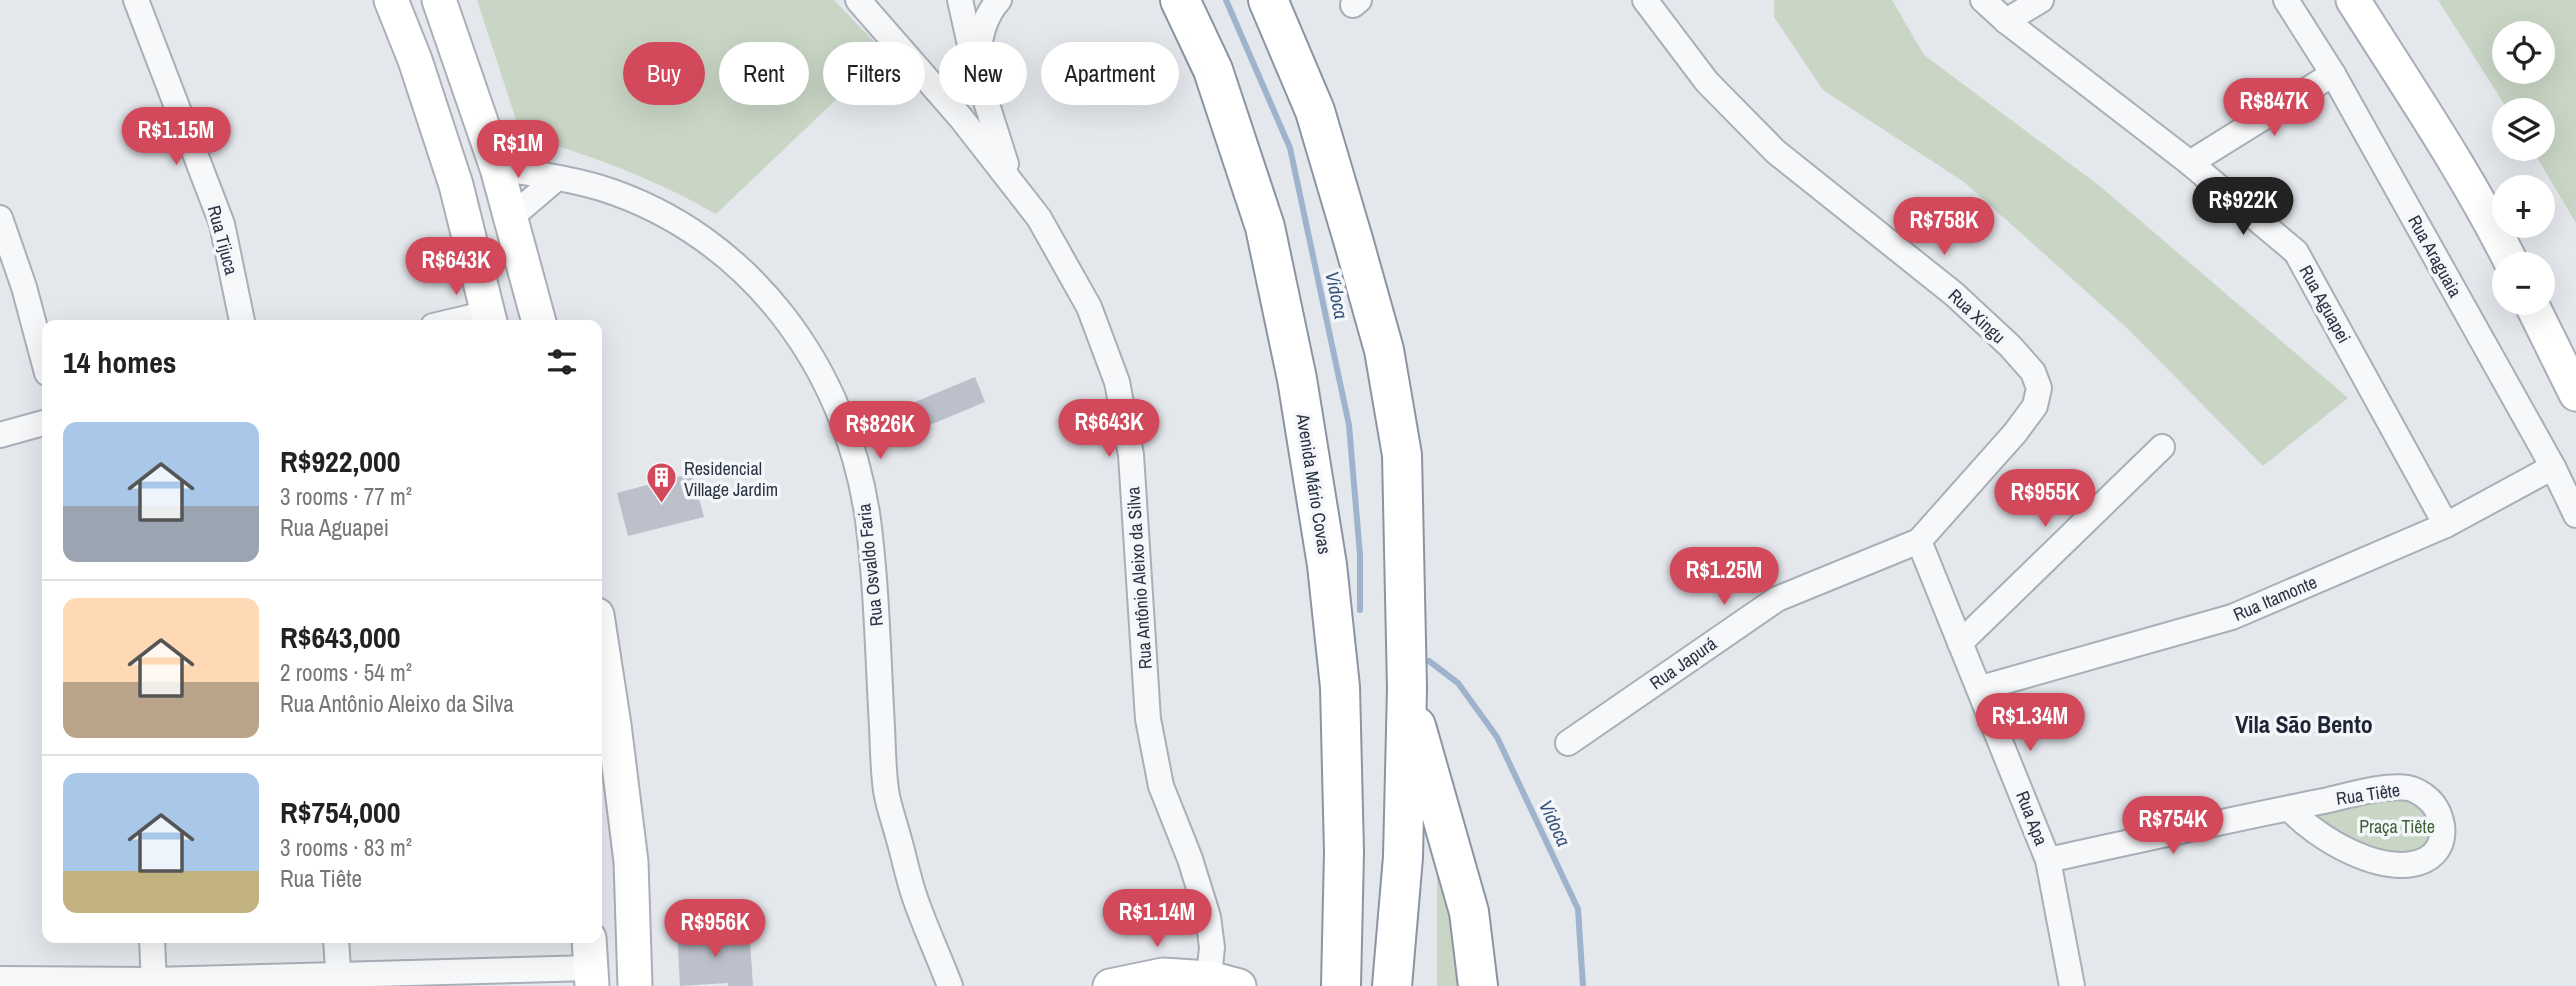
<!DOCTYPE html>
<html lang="en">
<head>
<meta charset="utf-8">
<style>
  :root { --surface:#fff; --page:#f6f6f6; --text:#222; --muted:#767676; --line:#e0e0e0; --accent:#d1495b }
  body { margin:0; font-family:"Archivo Narrow",sans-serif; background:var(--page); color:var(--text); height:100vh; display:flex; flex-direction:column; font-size:26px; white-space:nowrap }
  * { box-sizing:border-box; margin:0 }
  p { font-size:23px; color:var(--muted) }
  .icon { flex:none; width:38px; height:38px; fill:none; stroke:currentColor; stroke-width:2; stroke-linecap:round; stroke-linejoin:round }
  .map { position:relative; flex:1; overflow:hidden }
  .side { position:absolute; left:42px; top:320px; width:560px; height:623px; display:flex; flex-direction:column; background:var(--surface); border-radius:14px; box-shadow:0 7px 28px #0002 }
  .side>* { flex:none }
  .top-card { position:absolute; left:623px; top:42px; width:665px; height:63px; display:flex; gap:14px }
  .tools { position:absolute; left:2492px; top:21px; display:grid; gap:14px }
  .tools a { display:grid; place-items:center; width:63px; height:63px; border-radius:50%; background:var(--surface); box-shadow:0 7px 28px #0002; font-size:35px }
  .price { position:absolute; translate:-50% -60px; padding:0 16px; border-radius:24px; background:var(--accent); color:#fff; font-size:23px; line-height:46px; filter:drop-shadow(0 2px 4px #0008) }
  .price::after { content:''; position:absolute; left:50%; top:42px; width:21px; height:16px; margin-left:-10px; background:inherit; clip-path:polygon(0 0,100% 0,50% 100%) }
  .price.selected { background:#222; color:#fff }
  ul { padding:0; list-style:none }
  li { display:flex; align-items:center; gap:21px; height:175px; padding:0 21px }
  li+li { border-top:2px solid var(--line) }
  li span { display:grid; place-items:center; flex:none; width:196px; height:140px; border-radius:14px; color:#555 }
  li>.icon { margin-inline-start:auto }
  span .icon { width:84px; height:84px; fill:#fffc; stroke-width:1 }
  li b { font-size:30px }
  h2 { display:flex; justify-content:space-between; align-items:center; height:84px; padding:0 21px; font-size:30px }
  .tag { padding:0 24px; border-radius:32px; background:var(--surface); box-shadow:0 7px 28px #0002; font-size:24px; line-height:63px }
  .tag.selected { background:var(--accent); color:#fff }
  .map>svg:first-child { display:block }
  .green { fill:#c9d6c5; fill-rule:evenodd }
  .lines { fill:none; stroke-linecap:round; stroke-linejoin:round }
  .stream { stroke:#9fb4cc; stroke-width:6 }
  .building { fill:#bbc0ca }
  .minor-casing { stroke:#a9aeb7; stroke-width:28 }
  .secondary-casing { stroke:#a9aeb7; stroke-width:37 }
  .motorway-casing { stroke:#8b94a3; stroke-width:42 }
  .minor { stroke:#f7f8fa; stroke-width:24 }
  .secondary { stroke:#fff; stroke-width:33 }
  .motorway { stroke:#fff; stroke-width:38 }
  .labels { text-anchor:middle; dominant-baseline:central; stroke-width:7; stroke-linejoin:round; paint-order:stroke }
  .street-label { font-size:18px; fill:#2b3445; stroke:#f4f6f9 }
  .poi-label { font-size:18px; fill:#2b3445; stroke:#f4f6f9; text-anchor:start }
  .park-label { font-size:18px; fill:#3f6138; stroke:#f4f6f9 }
  .water-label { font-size:19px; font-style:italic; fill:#34527a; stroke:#f4f6f9 }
  .district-label { font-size:24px; font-weight:bold; fill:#1d2536; stroke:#f4f6f9 }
</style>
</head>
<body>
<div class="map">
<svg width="2576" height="986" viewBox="0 0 2576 986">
  <rect width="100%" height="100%" fill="#e4e7ec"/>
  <g class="green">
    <path d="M477 0H834L885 53 716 214C653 178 590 155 521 135Z"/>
    <path d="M1774 0H1892L1924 55 2101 187 2348 398 2263 466 2128 329 1964 182 1823 90 1774 17Z"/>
    <path d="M2438 0H2576V223L2532 149H2543V110H2508ZM2504 33H2543V72H2504Z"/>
    <path d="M2387 798H2408L2424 807 2433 833C2409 878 2340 832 2311 814Z"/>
    <path d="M1437 873 1460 907 1465 986H1437Z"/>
  </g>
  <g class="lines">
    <g class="stream">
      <path d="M1226 0 1290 148 1349 425 1360 555V610"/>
      <path d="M1429 661 1458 683 1497 737 1578 909 1583 986"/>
    </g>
  </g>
  <g class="building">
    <path d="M975 377 985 402 901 437 891 412Z"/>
    <path d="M692 473 704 517 628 536 617 493Z"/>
    <path d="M749 927 753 986H728V983L680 986 677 931 701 929 702 943 726 941 725 928Z"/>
  </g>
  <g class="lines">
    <defs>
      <g id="minor">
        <path d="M136 0 222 224 243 326"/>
        <path d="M858 0 961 118 1039 218 1089 307 1117 382 1131 455 1148 719 1161 786 1190 859 1208 917 1212 947 1209 978"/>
        <path d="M960 0 975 67 1006 164"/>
        <path d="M1983 0 2006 21 2190 163 2296 252 2446 525"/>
        <path d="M2286 0 2333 74 2553 467 2576 515"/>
        <path d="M1353 5 1359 0"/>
        <path d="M2006 21 2041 0"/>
        <path d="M977 59C980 38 984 16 999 0"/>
        <path d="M2190 163 2333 74"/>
        <path d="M497 168C531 173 567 178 601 188 750 235 847 369 868 520 877 589 878 658 882 727 883 748 883 769 886 790 888 805 894 821 898 836 904 856 908 878 915 898 925 927 939 957 950 986"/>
        <path d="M0 218 24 287 47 373"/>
        <path d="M510 218 557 178"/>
        <path d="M433 326 488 313"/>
        <path d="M0 435 47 422"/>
        <path d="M1919 541 2048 860 2072 986"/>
        <path d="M1960 643 2162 447"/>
        <path d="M1981 688 2232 617 2446 525 2553 467"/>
        <path d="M1568 743 1777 599 1919 541 2015 433 2035 406 2039 388 2033 372 2010 346 1954 294 1776 152 1707 82 1645 0"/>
        <path d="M2048 860C2140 840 2232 819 2324 801 2347 796 2385 784 2408 788 2414 789 2423 794 2427 798 2435 804 2440 815 2442 825 2444 840 2439 853 2425 860 2384 879 2316 838 2289 808"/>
        <path d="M152 938 154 986"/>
        <path d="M336 938 339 986"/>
        <path d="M0 979 154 980 591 968"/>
      </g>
      <g id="secondary">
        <path d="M391 0 415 60 456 185 491 326"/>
        <path d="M439 0 497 168 540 326"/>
        <path d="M2353 0C2408 87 2466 172 2512 264"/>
        <path d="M2531 303 2576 394"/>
        <path d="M597 615 614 725 631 862 635 986"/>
        <path d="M589 938 592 986"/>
        <path d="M1110 986 1163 975 1209 978 1239 986"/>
      </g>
      <g id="motorway">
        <path d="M1180 0 1213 70 1265 227 1297 379 1327 565 1340 687 1344 852 1341 986"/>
        <path d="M1268 0 1315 111 1354 243 1384 350 1402 455 1407 688 1403 857 1392 986"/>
        <path d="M1416 726 1469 912 1478 986"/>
      </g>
    </defs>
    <use href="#minor" class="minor-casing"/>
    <use href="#secondary" class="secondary-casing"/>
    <use href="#motorway" class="motorway-casing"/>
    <use href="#minor" class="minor"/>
    <use href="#secondary" class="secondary"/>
    <use href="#motorway" class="motorway"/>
  </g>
  <defs>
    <symbol id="building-pin" viewBox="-11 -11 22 30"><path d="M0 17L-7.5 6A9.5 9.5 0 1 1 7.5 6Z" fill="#d1495b" stroke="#f4f6f9"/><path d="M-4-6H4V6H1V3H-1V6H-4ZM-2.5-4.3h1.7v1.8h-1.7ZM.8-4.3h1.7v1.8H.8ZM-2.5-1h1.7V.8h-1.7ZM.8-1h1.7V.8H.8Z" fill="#fff"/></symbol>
  </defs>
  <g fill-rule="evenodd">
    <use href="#building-pin" x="644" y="460" width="35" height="47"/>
  </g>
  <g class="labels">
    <g class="street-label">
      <text transform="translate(223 240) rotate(75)">Rua Tijuca</text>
      <text transform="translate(2435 256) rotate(61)">Rua Araguaia</text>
      <text transform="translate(2325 304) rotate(61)">Rua Aguapei</text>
      <text transform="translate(1977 316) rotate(43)">Rua Xingu</text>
      <text transform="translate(1314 484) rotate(81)">Avenida Mário Covas</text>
      <text transform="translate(870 565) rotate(-96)">Rua Osvaldo Faria</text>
      <text transform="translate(1139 578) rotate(-94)">Rua Antônio Aleixo da Silva</text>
      <text transform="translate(2275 598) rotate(-23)">Rua Itamonte</text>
      <text transform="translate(1683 663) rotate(-35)">Rua Japurá</text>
      <text transform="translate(2368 794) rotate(-8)">Rua Tiête</text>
      <text transform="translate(2032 818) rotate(69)">Rua Apa</text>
    </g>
    <g class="poi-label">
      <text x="684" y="468">Residencial<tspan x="684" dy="21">Village Jardim</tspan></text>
    </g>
    <g class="park-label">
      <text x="2397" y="826">Praça Tiête</text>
    </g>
    <g class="water-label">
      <text transform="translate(1337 295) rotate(78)">Vidoca</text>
      <text transform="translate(1555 823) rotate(65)">Vidoca</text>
    </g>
    <g class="district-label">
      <text x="2304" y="724">Vila São Bento</text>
    </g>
  </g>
</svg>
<div class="tools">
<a><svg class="icon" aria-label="locate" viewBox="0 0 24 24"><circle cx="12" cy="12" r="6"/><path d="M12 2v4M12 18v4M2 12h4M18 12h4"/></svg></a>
<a><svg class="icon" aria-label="layers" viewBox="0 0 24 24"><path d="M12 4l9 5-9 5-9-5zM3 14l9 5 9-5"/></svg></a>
<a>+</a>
<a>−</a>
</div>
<b class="price" style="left:2274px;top:138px">R$847K</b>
<b class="price" style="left:176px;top:167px">R$1.15M</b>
<b class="price" style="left:518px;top:180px">R$1M</b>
<b class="price selected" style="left:2243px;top:237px">R$922K</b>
<b class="price" style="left:1944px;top:257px">R$758K</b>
<b class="price" style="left:456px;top:297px">R$643K</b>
<b class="price" style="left:1109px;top:459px">R$643K</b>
<b class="price" style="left:880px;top:461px">R$826K</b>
<b class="price" style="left:2045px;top:529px">R$955K</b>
<b class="price" style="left:1724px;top:607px">R$1.25M</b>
<b class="price" style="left:2030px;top:753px">R$1.34M</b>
<b class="price" style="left:2173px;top:856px">R$754K</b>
<b class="price" style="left:1157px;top:949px">R$1.14M</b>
<b class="price" style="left:715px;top:959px">R$956K</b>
<div class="top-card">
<a class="tag selected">Buy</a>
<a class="tag">Rent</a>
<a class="tag">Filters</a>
<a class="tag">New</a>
<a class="tag">Apartment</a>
</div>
<section class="side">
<h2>14 homes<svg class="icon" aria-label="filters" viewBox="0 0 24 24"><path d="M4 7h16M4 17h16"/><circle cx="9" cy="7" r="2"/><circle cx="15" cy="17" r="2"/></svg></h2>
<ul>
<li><span style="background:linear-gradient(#a9c7e8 60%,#9aa5b1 0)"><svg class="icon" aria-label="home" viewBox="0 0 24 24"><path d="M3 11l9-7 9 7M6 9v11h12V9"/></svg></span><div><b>R$922,000</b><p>3 rooms · 77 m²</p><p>Rua Aguapei</p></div></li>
<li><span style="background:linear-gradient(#ffd9b3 60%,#b9a48a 0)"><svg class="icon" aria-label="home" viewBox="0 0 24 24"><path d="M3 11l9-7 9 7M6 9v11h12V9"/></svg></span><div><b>R$643,000</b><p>2 rooms · 54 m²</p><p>Rua Antônio Aleixo da Silva</p></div></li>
<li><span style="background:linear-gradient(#a9c7e8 70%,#c2b280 0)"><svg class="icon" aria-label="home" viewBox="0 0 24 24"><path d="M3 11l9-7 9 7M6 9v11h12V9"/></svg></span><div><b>R$754,000</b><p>3 rooms · 83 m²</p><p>Rua Tiête</p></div></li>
</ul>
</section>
</div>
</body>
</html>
